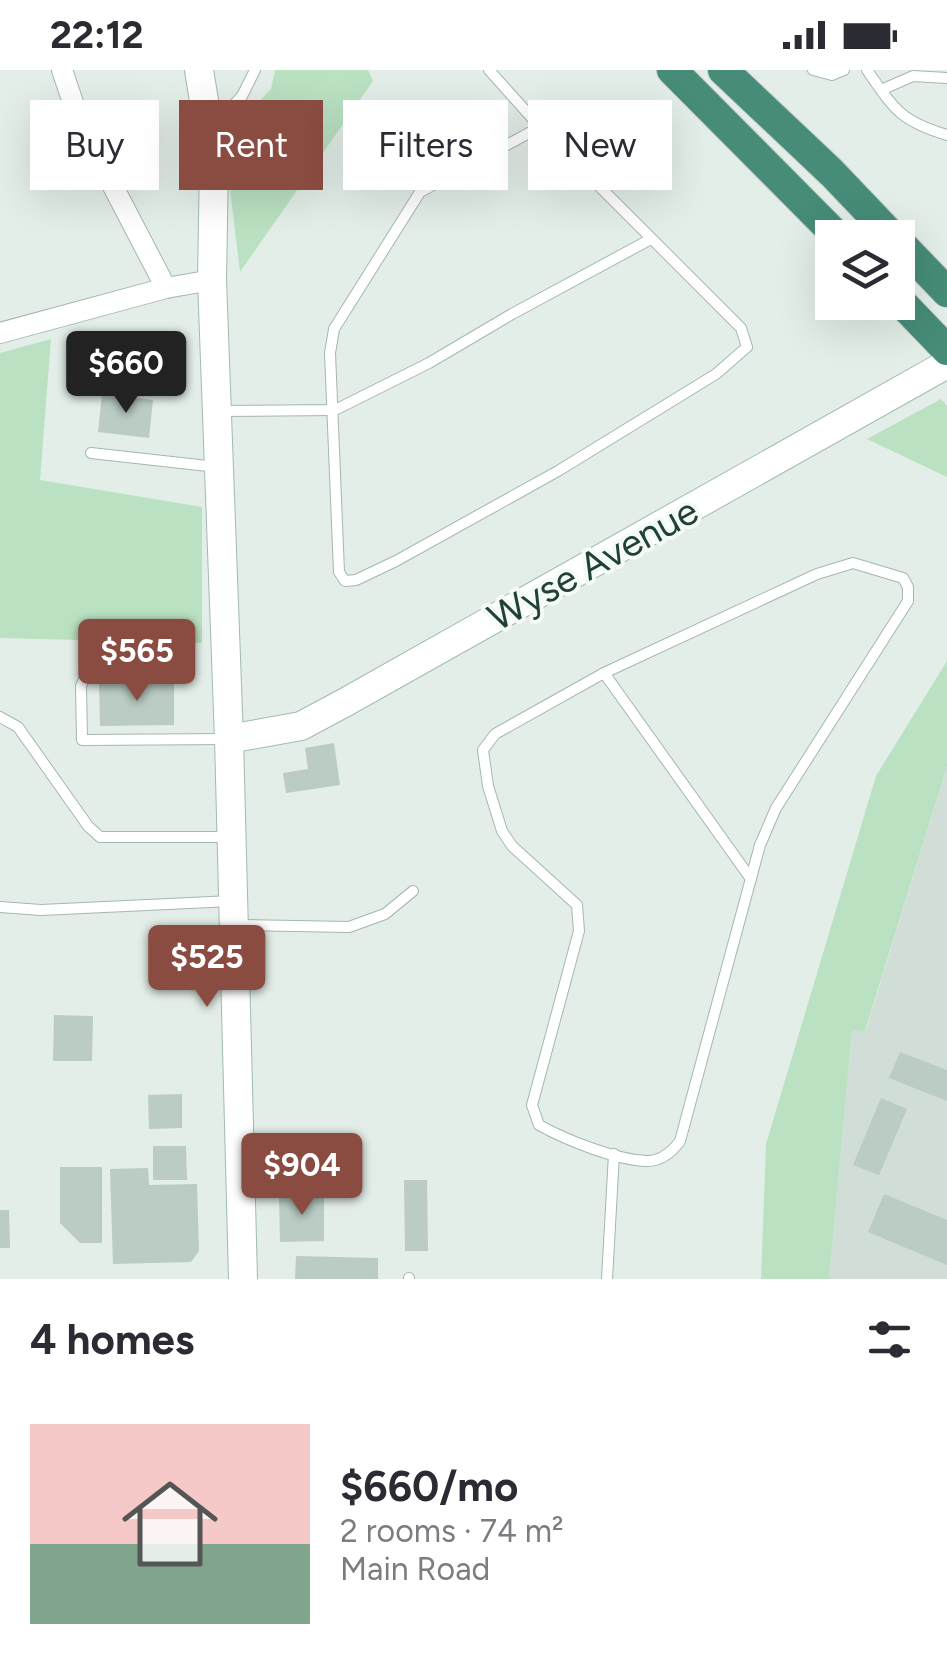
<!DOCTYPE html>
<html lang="en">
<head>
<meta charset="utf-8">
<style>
  :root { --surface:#fff; --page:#f2f2f3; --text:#2b2b33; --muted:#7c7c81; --line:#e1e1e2; --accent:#8a4b40 }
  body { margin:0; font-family:Figtree,sans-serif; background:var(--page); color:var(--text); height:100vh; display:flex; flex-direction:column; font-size:38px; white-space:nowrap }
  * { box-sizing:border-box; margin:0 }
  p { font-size:32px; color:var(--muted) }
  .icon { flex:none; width:55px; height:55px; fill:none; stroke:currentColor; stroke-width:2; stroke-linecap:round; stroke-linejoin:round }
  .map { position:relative; height:1209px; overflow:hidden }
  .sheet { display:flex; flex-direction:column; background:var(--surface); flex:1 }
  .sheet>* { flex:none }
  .banner { position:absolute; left:30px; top:30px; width:888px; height:90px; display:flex; gap:20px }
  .controls { position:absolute; left:815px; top:150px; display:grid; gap:20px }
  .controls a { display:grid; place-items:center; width:100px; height:100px; border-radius:0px; background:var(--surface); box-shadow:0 10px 40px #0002; font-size:50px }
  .price { position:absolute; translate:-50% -85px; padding:0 22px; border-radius:10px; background:var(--accent); color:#fff; font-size:32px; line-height:65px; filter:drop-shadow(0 2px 5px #0008) }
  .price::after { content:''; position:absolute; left:50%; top:60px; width:30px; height:22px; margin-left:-15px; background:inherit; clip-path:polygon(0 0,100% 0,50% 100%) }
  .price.on { background:#222; color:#fff }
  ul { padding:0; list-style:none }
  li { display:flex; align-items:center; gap:30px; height:250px; padding:0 30px }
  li+li { border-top:2px solid var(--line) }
  li span { display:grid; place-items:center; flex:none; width:280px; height:200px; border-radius:0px; color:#555 }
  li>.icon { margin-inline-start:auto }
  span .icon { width:120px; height:120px; fill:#fffc; stroke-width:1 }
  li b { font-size:42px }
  h2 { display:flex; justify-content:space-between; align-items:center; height:120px; padding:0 30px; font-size:42px }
  .chip { padding:0 35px; border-radius:0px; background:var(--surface); box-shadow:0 10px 40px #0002; font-size:35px; line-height:90px }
  .chip.on { background:var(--accent); color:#fff }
  .status { display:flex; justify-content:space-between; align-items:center; height:70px; padding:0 50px; background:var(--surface); direction:ltr }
  .status svg { height:28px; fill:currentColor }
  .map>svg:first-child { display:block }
  .built { fill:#d1ded7 }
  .green { fill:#bae1c2 }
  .building { fill:#baccc4 }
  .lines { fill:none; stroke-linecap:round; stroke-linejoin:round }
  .service-casing { stroke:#a5b7af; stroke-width:12 }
  .minor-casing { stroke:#a5b7af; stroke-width:22 }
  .secondary-casing { stroke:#a0bbb0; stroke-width:30 }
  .trunk-casing { stroke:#c1cac7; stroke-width:32 }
  .service { stroke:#fff; stroke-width:10 }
  .minor { stroke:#fff; stroke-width:20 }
  .secondary { stroke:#fff; stroke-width:28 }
  .trunk { stroke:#468c78; stroke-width:30 }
  .labels { text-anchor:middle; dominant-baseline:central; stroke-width:8; stroke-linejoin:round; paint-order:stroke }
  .street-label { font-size:38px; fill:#214136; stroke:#f4faf6 }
</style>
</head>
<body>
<div class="status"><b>22:12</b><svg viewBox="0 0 49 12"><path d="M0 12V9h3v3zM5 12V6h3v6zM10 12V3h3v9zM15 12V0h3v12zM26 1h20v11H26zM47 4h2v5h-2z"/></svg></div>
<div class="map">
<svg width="947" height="1209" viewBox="0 0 947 1209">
  <rect width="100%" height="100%" fill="#e3eee8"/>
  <path class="built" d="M947 696V1209H829L852 959 866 960Z"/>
  <g class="green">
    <path d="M275 0H368L373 11 240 202 224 69 271 19Z"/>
    <path d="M51 269 40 410 202 437V573L0 568V283Z"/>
    <path d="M941 329 947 336V407L867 369Z"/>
    <path d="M947 591V696L865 961 852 960 829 1209H761L766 1074 876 706Z"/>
  </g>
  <g class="building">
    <path d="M102 324 153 330 149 368 98 362Z"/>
    <path d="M99 612H174V655L100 656Z"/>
    <path d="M334 673 340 715 286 723 283 703 308 699 305 678Z"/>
    <path d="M54 945 93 946 92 991H53Z"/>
    <path d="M900 982 947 1000V1031L889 1008Z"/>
    <path d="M182 1024V1058L149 1059 148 1025Z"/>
    <path d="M881 1028 907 1039 879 1105 853 1095Z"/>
    <path d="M153 1076H186L187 1110H153Z"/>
    <rect x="278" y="1079" width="69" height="33"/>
    <path d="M60 1097H102V1173H80L60 1153Z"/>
    <path d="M148 1098 149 1115 197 1114 199 1181 191 1192 113 1194 110 1099Z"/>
    <path d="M404 1110H427L428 1181H405Z"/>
    <path d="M884 1124 947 1150V1195L868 1162Z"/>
    <path d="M324 1125V1171L280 1172 279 1126Z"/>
    <path d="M0 1140H9L10 1178H0Z"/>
    <path d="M296 1186 378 1188V1209H295Z"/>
  </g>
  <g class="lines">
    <defs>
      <g id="service">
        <path d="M489 0 540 57 741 258 747 277 716 304 558 401 396 491 356 510 345 511 339 502 330 283 334 259 420 122 540 57"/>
        <path d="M813 0 832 5 844 0"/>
        <path d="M867 0C894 39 900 51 947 65"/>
        <path d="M881 20 913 6 947 8"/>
        <path d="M212 58 242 26 255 0"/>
        <path d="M217 341 335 340 429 293 512 244 651 169"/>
        <path d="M91 383 217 397"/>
        <path d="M853 493 903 508 908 517V531L776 738 760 775 680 1071C672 1082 662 1091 647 1091 616 1090 566 1070 539 1055L532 1035 579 861 577 835 512 776 502 761 488 716 483 680 495 664 604 603 817 504Z"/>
        <path d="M185 600 87 603 81 616 82 670 228 669"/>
        <path d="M604 603 751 809"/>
        <path d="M0 647 18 657 88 756 100 767H231"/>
        <path d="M0 837 41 840 232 831"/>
        <path d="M235 855 349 857 385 844 413 821"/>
        <path d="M409 1208V1209"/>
        <path d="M607 1209 614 1084"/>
      </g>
      <g id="minor">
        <path d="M62 0 80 53 166 218"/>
        <path d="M0 263 166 218 212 210"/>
      </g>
      <g id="secondary">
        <path d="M199 0 214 92 212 210 229 669 243 1209"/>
        <path d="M229 669 301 656 344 633 947 294"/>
      </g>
      <g id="trunk">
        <path d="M672 0 839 168"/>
        <path d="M723 0 832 103 894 168"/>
        <path d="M898 171 947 222"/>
        <path d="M898 229 947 280"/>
      </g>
    </defs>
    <use href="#service" class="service-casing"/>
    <use href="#minor" class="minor-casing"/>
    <use href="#secondary" class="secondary-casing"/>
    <use href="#trunk" class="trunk-casing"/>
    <use href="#service" class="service"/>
    <use href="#minor" class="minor"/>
    <use href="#secondary" class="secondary"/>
    <use href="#trunk" class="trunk"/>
  </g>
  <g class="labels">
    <g class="street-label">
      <text transform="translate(593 494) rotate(-29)">Wyse Avenue</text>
    </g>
  </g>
</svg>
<div class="controls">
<a><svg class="icon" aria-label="layers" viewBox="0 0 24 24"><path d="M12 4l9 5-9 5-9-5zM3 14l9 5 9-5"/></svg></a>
</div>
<b class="price on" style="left:126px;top:346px">$660</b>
<b class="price" style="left:137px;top:634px">$565</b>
<b class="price" style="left:207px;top:940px">$525</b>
<b class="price" style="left:302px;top:1148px">$904</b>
<div class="banner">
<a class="chip">Buy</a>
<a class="chip on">Rent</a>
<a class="chip">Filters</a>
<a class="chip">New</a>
</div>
</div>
<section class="sheet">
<h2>4 homes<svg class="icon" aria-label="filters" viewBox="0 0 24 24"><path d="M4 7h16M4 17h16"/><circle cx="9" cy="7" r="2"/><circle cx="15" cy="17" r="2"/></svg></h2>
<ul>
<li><span style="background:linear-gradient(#f6c9c9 60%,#7fa58c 0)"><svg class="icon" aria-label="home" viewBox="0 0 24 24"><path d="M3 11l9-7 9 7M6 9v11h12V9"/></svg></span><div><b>$660/mo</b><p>2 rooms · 74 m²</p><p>Main Road</p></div></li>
</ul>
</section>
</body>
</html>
